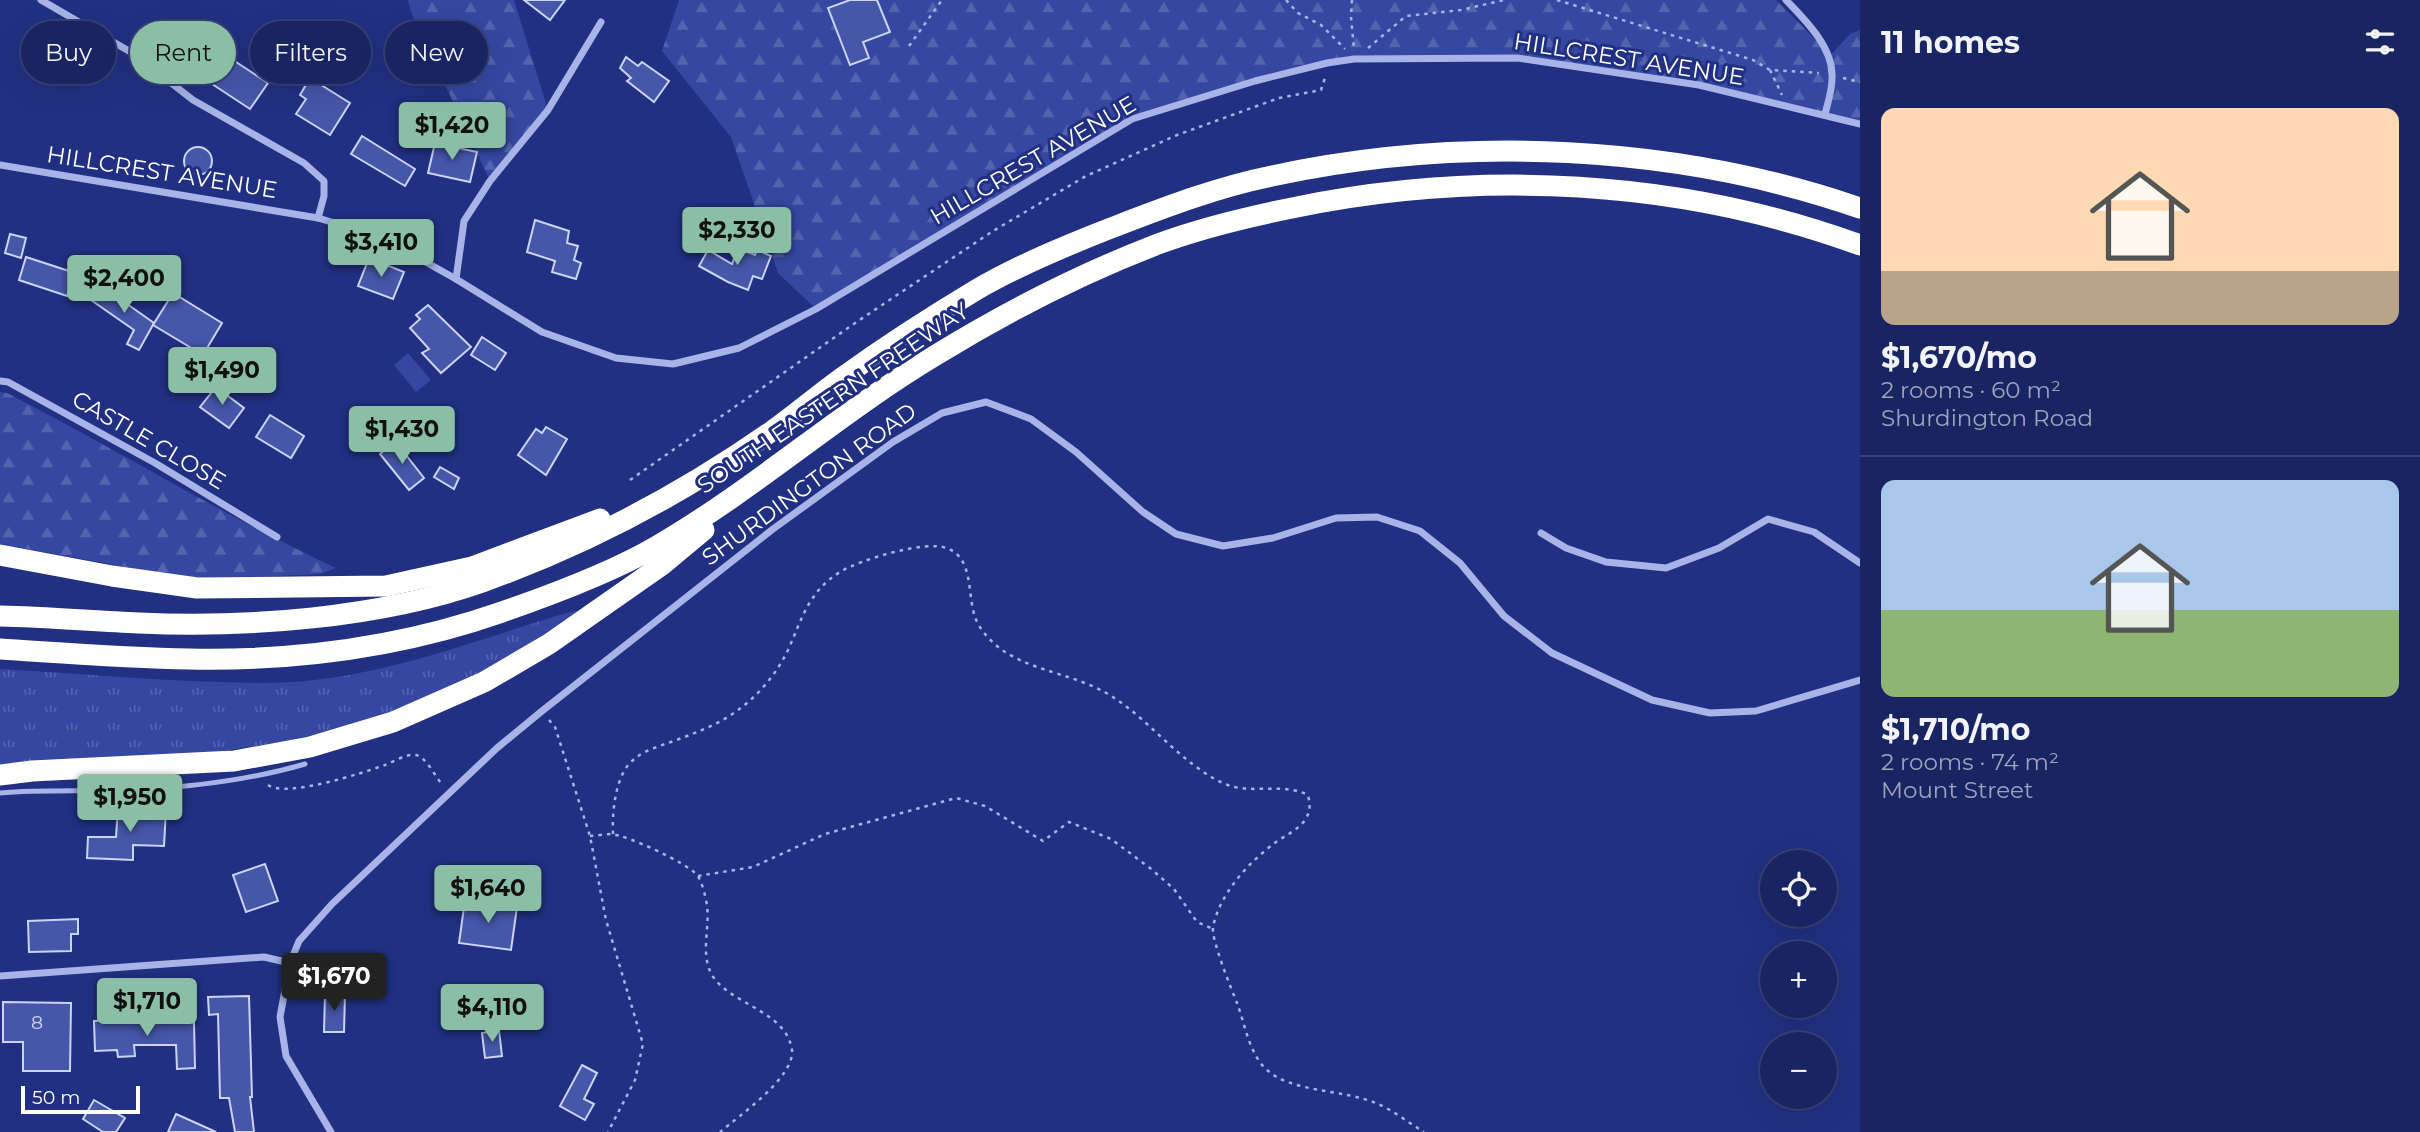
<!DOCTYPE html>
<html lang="en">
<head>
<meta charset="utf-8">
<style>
  :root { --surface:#192462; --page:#222c68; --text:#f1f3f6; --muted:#9fa4be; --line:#374177; --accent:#8abfa5 }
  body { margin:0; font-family:Montserrat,sans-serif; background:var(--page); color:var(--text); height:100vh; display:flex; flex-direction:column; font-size:26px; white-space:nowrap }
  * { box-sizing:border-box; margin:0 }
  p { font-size:23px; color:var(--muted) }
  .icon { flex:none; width:38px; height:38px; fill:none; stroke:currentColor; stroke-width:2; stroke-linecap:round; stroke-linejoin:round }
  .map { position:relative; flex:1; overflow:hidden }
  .side { display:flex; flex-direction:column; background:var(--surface); width:560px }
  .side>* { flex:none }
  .top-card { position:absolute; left:21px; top:21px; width:665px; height:63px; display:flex; gap:14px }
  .tools { position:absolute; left:1760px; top:850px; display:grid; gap:14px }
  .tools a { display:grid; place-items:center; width:77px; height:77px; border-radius:50%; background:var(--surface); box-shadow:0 7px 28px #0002,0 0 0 2px var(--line); font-size:35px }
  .scale { position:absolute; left:21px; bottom:18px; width:119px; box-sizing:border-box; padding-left:7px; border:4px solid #fff; border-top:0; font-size:19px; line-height:24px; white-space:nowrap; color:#fff; -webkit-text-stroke:5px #213082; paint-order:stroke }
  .price { position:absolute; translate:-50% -60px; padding:0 16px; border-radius:7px; background:var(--accent); color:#111; font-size:23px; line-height:46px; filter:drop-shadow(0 2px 4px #0008) }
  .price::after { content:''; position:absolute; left:50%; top:42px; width:21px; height:16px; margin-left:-10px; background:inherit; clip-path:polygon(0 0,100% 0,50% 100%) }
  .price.active { background:#222; color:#fff }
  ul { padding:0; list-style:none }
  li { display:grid; align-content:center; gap:14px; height:371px; padding:0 21px }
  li+li { border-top:2px solid var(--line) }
  li span { display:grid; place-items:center; height:217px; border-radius:14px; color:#555 }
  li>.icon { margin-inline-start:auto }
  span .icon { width:126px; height:126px; fill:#fffc; stroke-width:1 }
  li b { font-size:30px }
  h2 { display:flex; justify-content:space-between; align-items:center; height:84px; padding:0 21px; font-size:30px }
  .pill { padding:0 24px; border-radius:32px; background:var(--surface); box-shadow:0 7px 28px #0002,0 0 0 2px var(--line); font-size:24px; line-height:63px }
  .pill.active { background:var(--accent); color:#111 }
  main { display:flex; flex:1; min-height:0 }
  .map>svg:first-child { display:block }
  .grass { fill:url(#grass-tufts) }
  .forest { fill:url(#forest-firs) }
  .pitch { fill:#3547a0 }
  .building { fill:#4656a9; stroke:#cbd3f6; stroke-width:2 }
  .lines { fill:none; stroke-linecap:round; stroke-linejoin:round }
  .path { stroke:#a8b3e8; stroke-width:2.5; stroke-dasharray:3.5 5; stroke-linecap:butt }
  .service { stroke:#a8b3e8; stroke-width:5 }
  .minor { stroke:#a8b3e8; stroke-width:7 }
  .motorway { stroke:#fff; stroke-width:21 }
  .labels { text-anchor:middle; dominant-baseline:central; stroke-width:6; stroke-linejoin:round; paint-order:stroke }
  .number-label { font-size:19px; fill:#d1d5ea }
  .street-label { font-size:23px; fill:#fff; stroke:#213082 }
</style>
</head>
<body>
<main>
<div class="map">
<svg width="1860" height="1132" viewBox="0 0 1860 1132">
  <defs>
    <pattern id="grass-tufts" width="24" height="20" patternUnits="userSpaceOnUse" patternTransform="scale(1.75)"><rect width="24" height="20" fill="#3547a0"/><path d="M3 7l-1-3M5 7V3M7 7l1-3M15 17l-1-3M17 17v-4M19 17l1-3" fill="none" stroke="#5363ae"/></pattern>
    <pattern id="forest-firs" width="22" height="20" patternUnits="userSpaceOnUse" patternTransform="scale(1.75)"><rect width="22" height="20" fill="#3547a0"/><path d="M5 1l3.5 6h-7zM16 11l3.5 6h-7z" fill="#5363ae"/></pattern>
  </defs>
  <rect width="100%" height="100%" fill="#213082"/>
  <path class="grass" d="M581 610C531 646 472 683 415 705 282 756 140 759 0 768V669C73 673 145 680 218 682 250 683 282 684 314 680 401 670 483 638 566 613Z"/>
  <g class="forest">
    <path d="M408 0H514L548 110 490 181 411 12Z"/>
    <path d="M679 0H1776L1823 47 1828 58 1850 34 1860 30V124L1699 85 1517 58 1326 63 1132 119 816 309 778 273 731 137 662 51Z"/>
    <path d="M0 392 7 393C118 450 224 516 336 568L320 574 217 579 186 578 0 544Z"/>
  </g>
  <path class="pitch" d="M408 353 431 380 416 392 394 365Z"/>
  <g class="building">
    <path d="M524 0H565L550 20Z"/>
    <path d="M850 0H877L890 32 863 42 869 58 850 65 828 8Z"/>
    <path d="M227 56 268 83 250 109 209 82Z"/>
    <path d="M626 57 638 66 642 62 669 81 654 102 627 81 631 78 620 68Z"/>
    <path d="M310 78 350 103 330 135 296 114 306 99 300 95Z"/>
    <path d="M362 136 415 169 405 186 351 154Z"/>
    <path d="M435 143 477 152 470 182 428 173Z"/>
    <circle cx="198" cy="161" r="14"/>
    <path d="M535 220 569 231 567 243 578 246 574 260 581 263 576 279 552 272 555 261 527 252Z"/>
    <path d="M10 234 26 238 21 258 5 253Z"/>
    <path d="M738 248 755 255 757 250 771 256 762 279 753 276 748 290 728 282 699 266 708 250 732 264Z"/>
    <path d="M26 257 75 273 67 296 19 280Z"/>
    <path d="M369 258 404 272 393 299 358 286Z"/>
    <path d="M104 282 115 290 113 294 154 323 139 350 127 344 134 330 91 300Z"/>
    <path d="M173 293 222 323 203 355 153 325Z"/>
    <path d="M428 305 471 347 441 373 422 353 429 349 410 328 420 319 416 315Z"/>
    <path d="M482 337 506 353 495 370 471 355Z"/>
    <path d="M216 387 244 408 229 428 200 407Z"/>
    <path d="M270 415 304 436 291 458 256 437Z"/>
    <path d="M546 427 567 439 546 475 518 455 536 429 542 433Z"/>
    <path d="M395 441 424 478 409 490 380 454Z"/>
    <path d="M440 467 459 478 454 489 434 477Z"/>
    <path d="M118 808 166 810 164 846 133 845V860L87 858 88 837H116Z"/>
    <path d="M265 864 278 901 246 912 233 875Z"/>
    <path d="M465 900 517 907 511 950 459 943Z"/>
    <path d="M78 919V934H71V951L29 952 28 921Z"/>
    <path d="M325 994H345L344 1032H324Z"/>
    <path d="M249 996 252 1097H250L254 1132H235L229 1098H220L218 1014 209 1015 208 997Z"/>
    <path d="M3 1002 71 1003 70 1071H23V1042H3Z"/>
    <path d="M132 1019V1023L194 1022 195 1068 177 1069 176 1045H134L135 1056 118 1057 117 1050 95 1051 94 1021Z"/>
    <path d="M499 1030 502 1056 485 1058 482 1033Z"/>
    <path d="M582 1065 597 1073 584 1099 594 1104 585 1120 560 1106Z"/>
    <path d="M94 1100 125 1118 116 1132H103L83 1119Z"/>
    <path d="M176 1114 216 1132H168Z"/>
  </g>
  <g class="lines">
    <g class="path">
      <path d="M1286 0 1298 13 1321 25 1345 49"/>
      <path d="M1352 0 1351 17 1354 49"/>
      <path d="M1557 0 1753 60 1770 70 1819 73"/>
      <path d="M909 46 942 0"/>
      <path d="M1368 48 1406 16 1461 10 1504 0"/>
      <path d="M1770 70 1782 95"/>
      <path d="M1843 78 1860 82"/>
      <path d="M630 480 858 321 993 231 1086 176 1177 135 1279 98 1321 90 1326 75"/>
      <path d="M549 720 555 727 590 836 606 920 643 1044 635 1080 608 1132"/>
      <path d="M268 785C287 798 362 773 385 765 393 762 407 753 416 755 426 757 435 776 441 783"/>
      <path d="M613 834C612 813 615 779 630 763 641 751 657 747 671 742 695 733 718 725 738 710 759 695 777 673 788 650 802 619 808 592 840 572 859 560 925 540 946 548 974 557 967 594 975 617 980 631 993 644 1005 652 1037 672 1076 675 1108 694 1150 719 1180 764 1225 784 1251 795 1282 782 1308 795 1310 804 1311 811 1305 820 1298 830 1286 835 1276 842 1249 862 1220 893 1213 927 1211 939 1231 988 1237 1003 1245 1024 1249 1054 1267 1070 1292 1093 1345 1089 1378 1104 1394 1111 1409 1123 1424 1132"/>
      <path d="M590 836C596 836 604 834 611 834 627 835 687 863 697 875 702 881 706 898 707 906 710 928 700 954 712 975 730 1005 786 1010 792 1050 795 1077 739 1116 720 1132"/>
      <path d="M698 876 753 867 825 834 956 798 985 806 1043 841 1069 822 1111 839 1150 868 1174 889 1197 922 1213 929"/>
    </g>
    <path class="service" d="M0 793C45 789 90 792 135 790 192 787 250 780 305 764"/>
    <g class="minor">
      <path d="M41 0 134 54 193 100 304 163 324 181V196L318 218"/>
      <path d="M1786 0C1805 20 1832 46 1832 75 1833 88 1828 102 1825 114"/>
      <path d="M0 165 318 218 381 237 456 279 542 332 616 358 673 364 739 348 816 309 1132 119 1255 81 1327 63 1354 59 1517 58 1699 85 1860 124"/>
      <path d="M456 279 464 221 490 181 548 110 601 22"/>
      <path d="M0 381 8 382 155 463 277 537"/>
      <path d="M1541 533 1566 548 1606 562 1666 568 1719 548 1768 519 1814 532 1860 563"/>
      <path d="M0 976 264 957 290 963"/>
      <path d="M331 1132 286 1056 280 1017 290 963 299 941 332 904 497 748 542 711 773 529 893 442 942 413 986 402 1031 419 1076 452 1143 512 1176 534 1223 546 1273 538 1336 518 1377 517 1420 531 1460 563 1504 616 1552 653 1652 700 1710 713 1756 711 1860 680"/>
    </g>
    <g class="motorway">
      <path d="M0 555 112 576 197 588 386 586 472 567 600 519"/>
      <path d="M0 616C46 617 93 621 139 623 247 628 380 618 482 582 586 545 682 494 772 431 796 414 819 394 843 377 886 346 931 317 976 290 1019 265 1065 246 1111 228 1163 208 1217 187 1272 176 1463 135 1675 144 1860 208"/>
      <path d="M0 649C63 653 126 658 189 659 294 661 402 647 502 612 551 595 613 572 657 546 755 489 839 413 936 355 1006 312 1080 274 1158 244 1201 228 1247 217 1292 208 1480 169 1680 179 1860 245"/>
      <path d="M0 775 32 771 234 761 310 747 393 722 484 682 549 644 662 565 704 530"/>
    </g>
  </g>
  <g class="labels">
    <g class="number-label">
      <text x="37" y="1022">8</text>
    </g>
    <g class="street-label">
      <text transform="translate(1629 59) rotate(9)">HILLCREST AVENUE</text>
      <text transform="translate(1033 160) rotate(-30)">HILLCREST AVENUE</text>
      <text transform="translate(162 172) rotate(9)">HILLCREST AVENUE</text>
      <text transform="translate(833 398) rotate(-34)">SOUTH EASTERN FREEWAY</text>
      <text transform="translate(149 440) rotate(30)">CASTLE CLOSE</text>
      <text transform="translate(809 484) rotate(-36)">SHURDINGTON ROAD</text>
    </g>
  </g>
</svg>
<div class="tools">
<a><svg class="icon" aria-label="locate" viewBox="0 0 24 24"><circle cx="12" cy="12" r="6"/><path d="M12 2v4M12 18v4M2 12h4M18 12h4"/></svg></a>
<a>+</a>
<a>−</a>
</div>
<div class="scale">50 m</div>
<b class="price" style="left:452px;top:162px">$1,420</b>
<b class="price" style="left:737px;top:267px">$2,330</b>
<b class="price" style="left:381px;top:279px">$3,410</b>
<b class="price" style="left:124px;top:315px">$2,400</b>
<b class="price" style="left:222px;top:407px">$1,490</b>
<b class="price" style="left:402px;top:466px">$1,430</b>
<b class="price" style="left:130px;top:834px">$1,950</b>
<b class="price" style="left:488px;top:925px">$1,640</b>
<b class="price active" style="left:334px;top:1013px">$1,670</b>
<b class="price" style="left:147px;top:1038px">$1,710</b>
<b class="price" style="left:492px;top:1044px">$4,110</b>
<div class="top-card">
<a class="pill">Buy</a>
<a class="pill active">Rent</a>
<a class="pill">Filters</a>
<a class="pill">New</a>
</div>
</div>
<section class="side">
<h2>11 homes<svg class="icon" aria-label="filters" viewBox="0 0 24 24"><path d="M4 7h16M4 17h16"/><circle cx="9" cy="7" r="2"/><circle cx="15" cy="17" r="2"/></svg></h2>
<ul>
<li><span style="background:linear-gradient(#ffd9b3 75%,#b9a48a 0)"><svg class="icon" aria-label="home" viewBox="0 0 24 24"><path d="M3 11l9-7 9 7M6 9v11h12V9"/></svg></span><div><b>$1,670/mo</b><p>2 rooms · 60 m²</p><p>Shurdington Road</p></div></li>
<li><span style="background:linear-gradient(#a9c7e8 60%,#8fb573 0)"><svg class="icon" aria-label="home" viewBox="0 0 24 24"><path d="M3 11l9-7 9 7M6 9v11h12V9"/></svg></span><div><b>$1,710/mo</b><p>2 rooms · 74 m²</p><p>Mount Street</p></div></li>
</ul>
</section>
</main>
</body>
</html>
